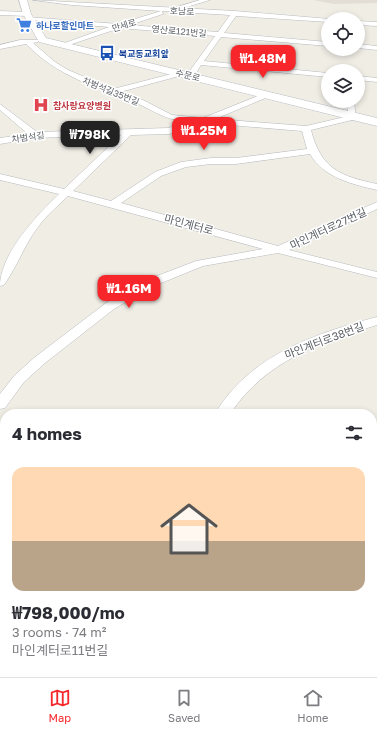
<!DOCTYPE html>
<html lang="en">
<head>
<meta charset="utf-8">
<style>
  :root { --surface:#fff; --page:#f2f2f3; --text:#2b2b33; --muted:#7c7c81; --line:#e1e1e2; --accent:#f6262a }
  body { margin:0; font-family:"Golos Text","Noto Sans KR",sans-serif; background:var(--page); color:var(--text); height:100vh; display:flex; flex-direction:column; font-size:15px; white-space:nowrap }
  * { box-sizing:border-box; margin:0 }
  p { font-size:13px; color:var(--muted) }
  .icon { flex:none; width:22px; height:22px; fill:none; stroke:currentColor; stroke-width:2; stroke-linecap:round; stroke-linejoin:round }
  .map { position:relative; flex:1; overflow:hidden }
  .panel { position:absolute; left:0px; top:409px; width:377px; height:268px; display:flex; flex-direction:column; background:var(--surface); border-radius:16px 16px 0 0; box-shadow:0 2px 6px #0003 }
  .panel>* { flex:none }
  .tools { position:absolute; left:321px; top:12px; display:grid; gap:8px }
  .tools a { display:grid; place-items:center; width:44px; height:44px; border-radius:50%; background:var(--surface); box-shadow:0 2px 6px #0003; font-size:20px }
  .price { position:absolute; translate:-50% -34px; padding:0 9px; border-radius:8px; background:var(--accent); color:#fff; font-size:13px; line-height:26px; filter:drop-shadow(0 1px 2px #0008) }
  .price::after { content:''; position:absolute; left:50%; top:24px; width:12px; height:9px; margin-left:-6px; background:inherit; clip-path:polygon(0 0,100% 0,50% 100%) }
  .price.selected { background:#222; color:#fff }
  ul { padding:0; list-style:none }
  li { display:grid; align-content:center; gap:8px; height:212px; padding:0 12px }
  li+li { border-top:1px solid var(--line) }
  li span { display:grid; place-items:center; height:124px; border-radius:12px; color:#555 }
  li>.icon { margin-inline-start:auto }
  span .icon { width:72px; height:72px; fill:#fffc; stroke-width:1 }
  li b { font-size:17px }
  h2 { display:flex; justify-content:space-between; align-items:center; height:48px; padding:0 12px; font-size:17px }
  .menu { display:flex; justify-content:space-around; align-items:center; height:56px; border-top:1px solid var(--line); background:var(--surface); font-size:11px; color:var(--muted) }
  .menu a { display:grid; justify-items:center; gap:2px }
  .menu .selected { color:var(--accent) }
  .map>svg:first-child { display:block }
  .education { fill:#e2ded6 }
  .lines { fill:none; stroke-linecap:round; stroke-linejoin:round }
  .street-casing { stroke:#b6b9bd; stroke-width:1 }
  .secondary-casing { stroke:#b6bbc0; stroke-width:1 }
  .street { fill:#fff; fill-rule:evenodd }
  .secondary { fill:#fff; fill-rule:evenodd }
  .labels { text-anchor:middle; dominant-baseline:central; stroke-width:3; stroke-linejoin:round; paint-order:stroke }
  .far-street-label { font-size:9px; fill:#5d6267; stroke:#fff }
  .far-shop-label { font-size:9px; font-weight:bold; fill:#366cbe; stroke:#fff; text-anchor:start }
  .far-transit-label { font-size:9px; font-weight:bold; fill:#164399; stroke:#fff; text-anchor:start }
  .far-health-label { font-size:9px; font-weight:bold; fill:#be3a42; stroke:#fff; text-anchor:start }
  .street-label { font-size:11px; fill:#5d6267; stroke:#fff }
</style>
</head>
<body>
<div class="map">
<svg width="377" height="677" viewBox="0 0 377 677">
  <rect width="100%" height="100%" fill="#f0ede5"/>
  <path class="education" d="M313 0H377V3L334 4Z"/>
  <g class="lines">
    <defs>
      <g id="street">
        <path d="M33 0 235 11 330 19H328V22L236 16 224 33 328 42V46L221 37 204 61 328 73V77L201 65 193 78H187L186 76 215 36 120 28 66 46H62V44L109 27 29 20 26 18 27 17 119 24 161 11 72 5ZM162 11 230 15 218 32 130 25 163 14Z"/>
        <path d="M200 0H210L180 9 177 7Z"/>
        <path d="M0 11 27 12 30 14 27 16 0 15Z"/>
        <path d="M358 21 377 22V26L358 25Z"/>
        <path d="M20 40H38V42L33 43 55 62 68 70 113 89 183 71V75L120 92 143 100 172 115 203 118 265 93H268V97L215 119 306 126 349 116 346 101H354L356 119 311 130C321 169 340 176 377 184V190C352 184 324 178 310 154L236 164H211L186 167 161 176 121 203 278 246 377 202V209L289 250 377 272V278L278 253 203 266 149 288 114 309 45 363 24 382 5 408 0 409V394L14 376 35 357 106 303 141 282 196 261 263 249 68 196C59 205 49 213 41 223 26 241 18 265 4 285L0 286C0 254 37 215 59 194L0 180V174L64 189 121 135 35 138 0 144V138L28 134 0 110V104L37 132 168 128 191 122C164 120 159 113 136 103 96 87 57 76 26 44L0 49V45ZM205 123 302 131 307 149 236 158H211L181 162 155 172 111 201 73 191 131 135 169 134Z"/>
        <path d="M358 44 377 46V50L358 48Z"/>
        <path d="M358 76 377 78V82L358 80Z"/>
        <path d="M377 317V325C319 343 265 361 230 414H215C248 356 316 333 377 317Z"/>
        <rect x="372" y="433" width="5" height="12"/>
        <path d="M372 537 377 538V554L372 553Z"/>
      </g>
      <g id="secondary">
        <path d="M19 0H27L31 14 46 38 377 118V126L39 42 23 14Z"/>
        <path d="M0 647H5V672H15L5 677H0Z"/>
        <path d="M209 672H241L243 677H211Z"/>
      </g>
    </defs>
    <use href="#street" class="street-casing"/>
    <use href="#secondary" class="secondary-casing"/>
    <use href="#street" class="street"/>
    <use href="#secondary" class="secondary"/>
  </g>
  <defs>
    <symbol id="supermarket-bare" viewBox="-9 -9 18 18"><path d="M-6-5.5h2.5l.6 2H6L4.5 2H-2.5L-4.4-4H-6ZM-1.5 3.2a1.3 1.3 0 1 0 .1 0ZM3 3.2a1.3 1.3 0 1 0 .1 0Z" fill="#3f7fe0" stroke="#fff" stroke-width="2.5" paint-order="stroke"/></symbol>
    <symbol id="bus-bare" viewBox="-9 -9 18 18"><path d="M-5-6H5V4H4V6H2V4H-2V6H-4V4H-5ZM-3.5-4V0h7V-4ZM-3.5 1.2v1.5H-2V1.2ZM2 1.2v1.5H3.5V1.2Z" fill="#1a4fb4" stroke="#fff" stroke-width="2.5" paint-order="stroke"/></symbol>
    <symbol id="hospital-bare" viewBox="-9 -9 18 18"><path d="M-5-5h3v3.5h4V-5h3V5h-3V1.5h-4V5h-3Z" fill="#e0444e" stroke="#fff" stroke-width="2.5" paint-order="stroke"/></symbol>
  </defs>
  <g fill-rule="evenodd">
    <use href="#supermarket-bare" x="13" y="14" width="22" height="22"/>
    <use href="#bus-bare" x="96" y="42" width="22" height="22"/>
    <use href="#hospital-bare" x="30" y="94" width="22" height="22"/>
  </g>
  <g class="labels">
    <g class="far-street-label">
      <text transform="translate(182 11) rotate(2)">호남로</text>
      <text transform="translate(124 25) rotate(-17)">만세로</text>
      <text transform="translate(179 31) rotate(5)">영산로121번길</text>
      <text transform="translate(188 75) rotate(14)">수문로</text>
      <text transform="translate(111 91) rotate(22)">차범석길35번길</text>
      <text transform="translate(28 137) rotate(-8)">차범석길</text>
    </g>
    <g class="far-shop-label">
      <text x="36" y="25">하나로할인마트</text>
    </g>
    <g class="far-transit-label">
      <text x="119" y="53">북교동교회앞</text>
    </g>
    <g class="far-health-label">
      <text x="53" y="105">참사랑요양병원</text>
    </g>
    <g class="street-label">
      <text transform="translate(189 224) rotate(15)">마인계터로</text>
      <text transform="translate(328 228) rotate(-25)">마인계터로27번길</text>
      <text transform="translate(324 340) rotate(-21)">마인계터로38번길</text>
    </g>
  </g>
</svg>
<div class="tools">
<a><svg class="icon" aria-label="locate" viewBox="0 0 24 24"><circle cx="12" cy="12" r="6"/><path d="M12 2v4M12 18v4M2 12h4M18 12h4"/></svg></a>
<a><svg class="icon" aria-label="layers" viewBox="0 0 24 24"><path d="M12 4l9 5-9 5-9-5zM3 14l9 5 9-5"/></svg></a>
</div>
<b class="price" style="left:263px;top:79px">₩1.48M</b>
<b class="price" style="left:204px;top:151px">₩1.25M</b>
<b class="price selected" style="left:90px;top:155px">₩798K</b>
<b class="price" style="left:129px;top:309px">₩1.16M</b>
<section class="panel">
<h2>4 homes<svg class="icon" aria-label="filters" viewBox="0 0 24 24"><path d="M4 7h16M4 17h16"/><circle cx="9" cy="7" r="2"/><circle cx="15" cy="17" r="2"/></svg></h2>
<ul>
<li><span style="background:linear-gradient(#ffd9b3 60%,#b9a48a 0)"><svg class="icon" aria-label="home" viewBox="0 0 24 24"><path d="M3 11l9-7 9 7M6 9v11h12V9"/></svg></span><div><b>₩798,000/mo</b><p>3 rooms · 74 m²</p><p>마인계터로11번길</p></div></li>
</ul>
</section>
</div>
<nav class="menu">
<a class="selected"><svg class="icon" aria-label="map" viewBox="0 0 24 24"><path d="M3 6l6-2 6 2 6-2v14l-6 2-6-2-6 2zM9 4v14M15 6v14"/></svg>Map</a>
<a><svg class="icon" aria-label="saved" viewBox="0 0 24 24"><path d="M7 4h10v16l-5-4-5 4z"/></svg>Saved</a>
<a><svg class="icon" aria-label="home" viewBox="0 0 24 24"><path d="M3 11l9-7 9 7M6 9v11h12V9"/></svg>Home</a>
</nav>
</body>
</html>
